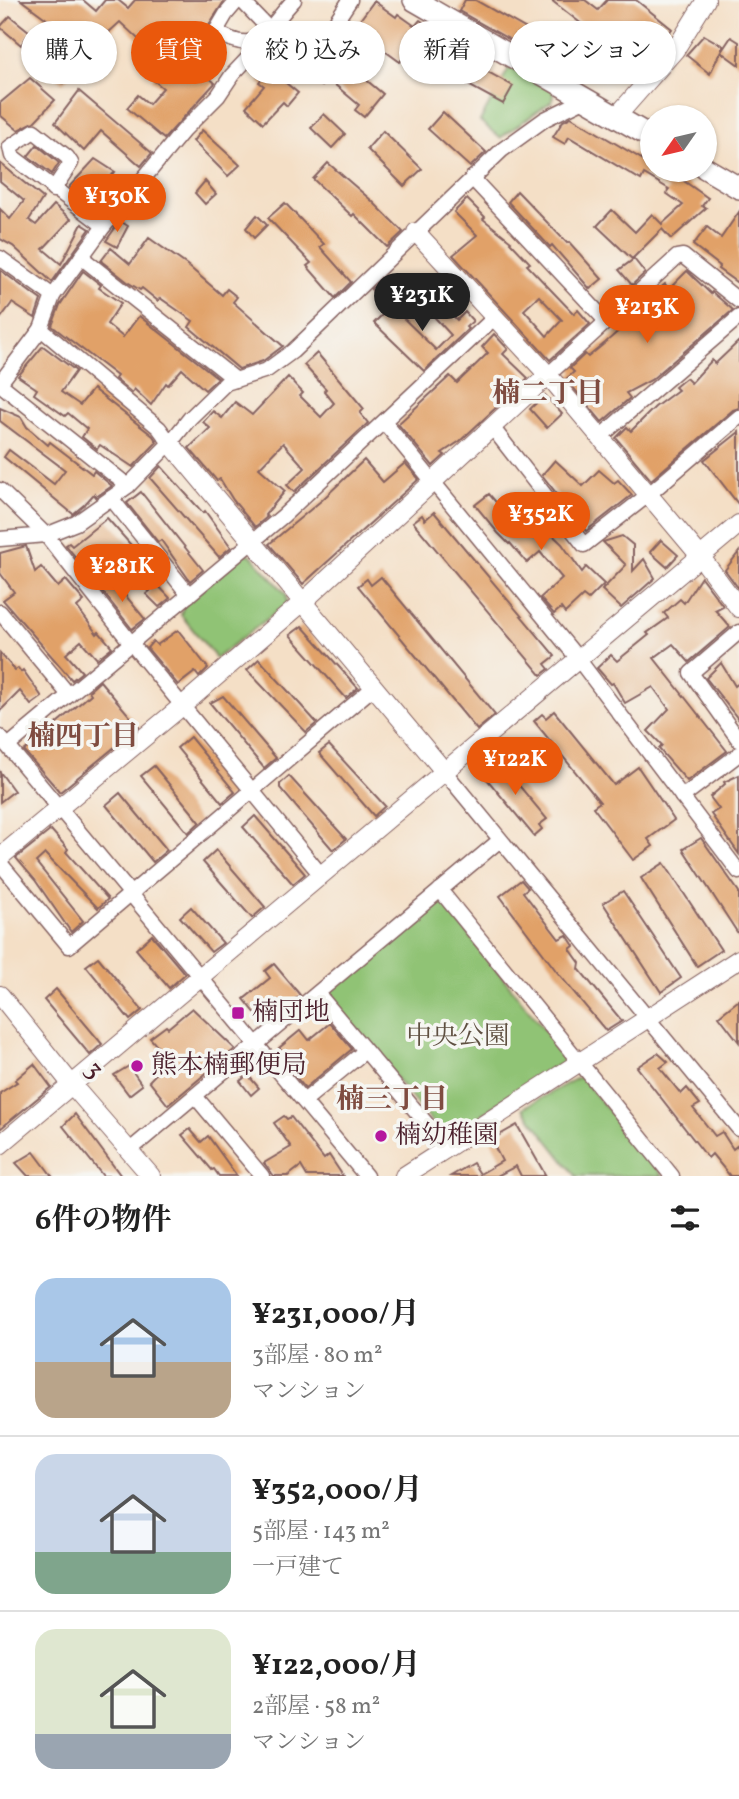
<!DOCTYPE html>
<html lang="ja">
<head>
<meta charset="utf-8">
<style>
  :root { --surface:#fff; --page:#f2f2f2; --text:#222; --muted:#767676; --line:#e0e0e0; --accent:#ea580c }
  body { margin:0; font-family:Vollkorn,"Noto Serif JP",serif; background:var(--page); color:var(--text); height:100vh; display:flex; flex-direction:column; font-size:26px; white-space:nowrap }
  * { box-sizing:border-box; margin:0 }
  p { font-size:23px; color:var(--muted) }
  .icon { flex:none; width:38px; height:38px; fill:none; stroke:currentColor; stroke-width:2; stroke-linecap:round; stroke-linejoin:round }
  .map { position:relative; height:1176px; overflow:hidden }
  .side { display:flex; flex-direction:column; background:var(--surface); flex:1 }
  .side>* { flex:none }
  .top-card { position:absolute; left:21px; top:21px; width:698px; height:63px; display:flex; gap:14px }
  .needle { width:46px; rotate:236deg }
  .tools { position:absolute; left:640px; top:105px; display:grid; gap:14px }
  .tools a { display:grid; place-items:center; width:77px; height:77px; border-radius:50%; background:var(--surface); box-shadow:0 2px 5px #0004; font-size:35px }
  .price { position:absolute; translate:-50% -60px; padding:0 16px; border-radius:24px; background:var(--accent); color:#fff; font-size:23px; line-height:46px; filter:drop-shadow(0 2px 4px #0008) }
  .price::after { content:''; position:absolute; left:50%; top:42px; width:21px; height:16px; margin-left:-10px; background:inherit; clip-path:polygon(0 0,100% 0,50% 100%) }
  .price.current { background:#222; color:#fff }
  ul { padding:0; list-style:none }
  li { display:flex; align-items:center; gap:21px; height:175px; padding:0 35px }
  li+li { border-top:2px solid var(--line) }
  li span { display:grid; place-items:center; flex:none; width:196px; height:140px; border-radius:21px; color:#555 }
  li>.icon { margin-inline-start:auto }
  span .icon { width:84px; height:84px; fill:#fffc; stroke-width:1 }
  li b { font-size:30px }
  h2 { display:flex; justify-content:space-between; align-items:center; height:84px; padding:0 35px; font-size:30px }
  .chip { padding:0 24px; border-radius:32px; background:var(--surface); box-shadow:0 2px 5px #0004; font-size:24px; line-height:63px }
  .chip.current { background:var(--accent); color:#fff }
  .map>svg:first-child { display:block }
  .green { fill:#90c374; stroke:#6d7150; stroke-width:2 }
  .building { fill:#e1a167; fill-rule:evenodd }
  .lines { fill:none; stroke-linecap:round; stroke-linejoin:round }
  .minor-casing { stroke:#866261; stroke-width:17 }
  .tertiary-casing { stroke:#866261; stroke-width:20 }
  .secondary-casing { stroke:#866261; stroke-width:24 }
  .minor { stroke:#fff; stroke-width:14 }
  .tertiary { stroke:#fff; stroke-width:18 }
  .secondary { stroke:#fff; stroke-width:21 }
  .poi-dot { fill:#b5179e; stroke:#f6f6f2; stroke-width:2.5 }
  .labels { text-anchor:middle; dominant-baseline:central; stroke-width:7; stroke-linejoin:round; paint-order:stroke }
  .poi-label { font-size:26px; fill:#4a1f2b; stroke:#f6f6f2; text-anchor:start }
  .park-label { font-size:26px; fill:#5f5041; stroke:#f6f6f2 }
  .street-label { font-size:26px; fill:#4a1f2b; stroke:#f6f6f2 }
  .neighbourhood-label { font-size:28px; font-weight:bold; fill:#7f4c40; stroke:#f6f6f2 }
</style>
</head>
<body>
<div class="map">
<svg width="739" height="1176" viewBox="0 0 739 1176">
  <rect width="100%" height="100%" fill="#f6f6f2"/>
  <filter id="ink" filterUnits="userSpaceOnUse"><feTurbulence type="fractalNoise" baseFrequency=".0143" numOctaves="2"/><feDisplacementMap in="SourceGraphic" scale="14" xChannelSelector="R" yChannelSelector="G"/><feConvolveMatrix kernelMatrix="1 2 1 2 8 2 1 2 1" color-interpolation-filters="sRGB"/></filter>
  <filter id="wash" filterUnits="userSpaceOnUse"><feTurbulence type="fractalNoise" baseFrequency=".00686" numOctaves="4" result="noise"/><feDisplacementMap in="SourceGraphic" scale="28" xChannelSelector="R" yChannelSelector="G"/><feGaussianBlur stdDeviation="1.57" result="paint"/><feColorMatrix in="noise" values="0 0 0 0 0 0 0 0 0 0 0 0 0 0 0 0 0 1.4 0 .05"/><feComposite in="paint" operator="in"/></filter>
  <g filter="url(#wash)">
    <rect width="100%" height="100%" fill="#f4dfc6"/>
    <g class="green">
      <path d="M510 66 554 89 552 101 500 138 480 121Z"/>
      <path d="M244 554H250L286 594 287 604 216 658 181 615 184 603Z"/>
      <path d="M437 900 442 901 568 1059 445 1138 328 996 329 990Z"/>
      <path d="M579 1077 582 1078 663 1176H576L523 1108Z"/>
    </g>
    <g id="blocks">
      <g class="building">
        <path d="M21 0H83L96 11 105 0H118L128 8 135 0H225L208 26 207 34 186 57 215 83 164 139 127 108 138 95 149 104 163 88 152 79 165 64 120 22 107 34 86 60 83 58 63 83 43 67 52 53 59 58 71 43 46 23 48 20Z"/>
        <path d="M465 0H475L569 53 560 68 459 11Z"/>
        <path d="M551 0H585L598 10 607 0H636L672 29 653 52 656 55 642 70 605 42 597 47 583 35 588 29Z"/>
        <path d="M374 1 396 17 398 14 415 26 420 20 427 25 400 62 378 46 382 42 357 24Z"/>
        <path d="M10 16 30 32 21 45 0 27Z"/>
        <path d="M704 35 723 46 710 74 686 55Z"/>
        <path d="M731 37 739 42V65L721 52Z"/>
        <path d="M436 43 513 86 503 104 426 62Z"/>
        <path d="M335 54 383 94 364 117 355 110 359 105 328 79 322 86 314 79Z"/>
        <path d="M269 69 298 93 287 106 283 102 263 123 246 107 264 86 259 82Z"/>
        <path d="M30 78 55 100 34 122 18 130 0 115V103Z"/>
        <path d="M79 91 152 153 141 166 101 131 84 151 55 123Z"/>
        <path d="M443 112 486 152 470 167 428 129Z"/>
        <path d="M324 114 345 134 332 148 311 128Z"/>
        <path d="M571 117 645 161 653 151V170H677L674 174 708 198 702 206 706 208 671 239 662 229 632 259 597 226 612 210 635 232 652 214 662 224 683 205 666 193 669 189 644 174 641 180 569 137 565 144 553 137 563 121Z"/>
        <path d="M202 130 240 165 228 176 193 141Z"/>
        <path d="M383 131 422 169 404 186 367 149Z"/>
        <path d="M37 145 59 163 52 174 28 156Z"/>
        <path d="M95 159 115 172 112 175 125 185 107 208 94 200 99 191 97 189 87 201 69 187Z"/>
        <path d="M0 163 43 198 29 220 36 225 54 205 71 219 43 249 61 264 82 224 90 229 52 282 13 246 0 239V209L10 219 24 201 0 181Z"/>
        <path d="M328 163 372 201 403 232 387 247 354 214 352 216 313 179Z"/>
        <path d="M205 181 216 194 205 204 195 193Z"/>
        <path d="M517 191 567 243 569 242 602 279 590 289 552 245 550 247 508 202Z"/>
        <path d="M467 199 485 217 483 219 511 241 510 242 530 263 527 265 574 314 578 310 590 324 550 360 453 255 477 235 454 212ZM539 296 562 320 547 336 524 310Z"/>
        <path d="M285 203 324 244 320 247 351 282 335 298 307 266 311 263 268 218Z"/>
        <path d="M739 212V284L718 269 720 266 693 245 707 227 721 238Z"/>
        <path d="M257 215 267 225 254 238 246 228Z"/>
        <path d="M120 221 128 226 117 247 106 241Z"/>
        <path d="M149 238 187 265 222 295 227 289 237 297 233 302 283 346 263 361 239 369 189 327 193 321 160 298 158 301 142 288 140 290 129 283 101 261 111 248 130 264Z"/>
        <path d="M634 259 645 273 632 285 619 270Z"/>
        <path d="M0 270 41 300 35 318 12 303 0 319Z"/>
        <path d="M83 271 101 285 99 288 121 303 107 324 123 337 139 316 218 378 205 390 182 369 168 385 166 383 151 405 134 389 132 393 115 379 117 376 52 326 60 305Z"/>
        <path d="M687 271 711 294 712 292 733 310 651 380 626 393 630 398 602 422 566 379 574 372 570 368 585 354 588 357 605 343 650 303 648 300 665 284 669 289Z"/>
        <path d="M382 279 395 295 384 304 371 289Z"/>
        <path d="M438 299 457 320 465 312 473 321 466 327 468 329 424 371 374 323 391 306 436 350 451 335 427 309Z"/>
        <path d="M494 334 508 349 503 354 528 378 460 441 442 453 445 455 433 466 398 424 450 376 457 383 488 353 482 347Z"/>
        <path d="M739 341V408L733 410 651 480 616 438 627 427 631 431 655 407 678 390 675 387 681 382 686 378 691 383 712 360 715 364Z"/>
        <path d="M43 346 76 371 61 392 80 405 93 389 153 436 157 442 133 467 100 445 97 449 82 437 87 429 68 413 65 416 34 394 37 389 18 376Z"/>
        <path d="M317 353 364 409 360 413 368 423 294 492 287 485 305 468 283 443 259 468 285 491 265 515 267 517 255 527 233 500 220 479 217 481 189 448 210 428 203 422 213 411 222 418 235 402 252 415 288 377 303 393 300 396 321 417 334 403 324 391 326 389 304 365Z"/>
        <path d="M545 395 562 414 547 428 530 409Z"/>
        <path d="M0 408 21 417 27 427 48 445 50 442 92 474 94 471 112 486 96 497 94 494 85 504 73 514 4 457 9 450 54 484 65 470 0 421Z"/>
        <path d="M739 432V505L704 460Z"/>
        <path d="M364 460 383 482 405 463 419 479 303 584 269 544 322 500Z"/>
        <path d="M555 460 583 486 599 470 614 483 618 480 632 495 586 531 542 475Z"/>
        <path d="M161 466 203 513 205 511 231 547 219 557 150 478Z"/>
        <path d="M141 492 203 570 190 581 161 540 158 542 127 503Z"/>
        <path d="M489 494 506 514 523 498 542 518 538 521 562 544 582 572 586 567 604 584 588 600 583 596 565 613 561 608 554 614 540 598 562 578 540 552 527 563 510 543 509 544 498 533 475 505Z"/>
        <path d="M434 512 555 656 545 664 549 669 541 675 413 522 422 515 425 520Z"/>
        <path d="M107 518 139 554 136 556 153 580 170 598 159 607 146 594 150 591 127 563 122 568 116 562 104 572 85 552 77 559 66 545 69 543 72 546Z"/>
        <path d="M622 536 633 545V571L644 559 655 578 621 608 602 590 626 565 603 542Z"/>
        <path d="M661 540 678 555 667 567 650 552Z"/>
        <path d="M26 546 35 572 41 567 58 587 66 580 84 601 77 607 97 634 99 632 112 647 97 659 81 641 66 654 82 672 72 680 3 600 14 592 0 573V553Z"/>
        <path d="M739 552V589L725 570Z"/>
        <path d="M381 577 495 715 477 730 358 586 367 579 371 585Z"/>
        <path d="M701 577 723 606 715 610 730 627 689 662 673 644 654 658 727 751 687 781 659 749 662 745 648 731 669 709 653 687 625 703 613 683 611 684 597 668 611 655 617 661 649 635 647 633 668 618 664 613 680 599 684 603Z"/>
        <path d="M111 578 145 619 132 629 99 587Z"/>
        <path d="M302 626 358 688 346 698 290 635Z"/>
        <path d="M178 630 208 668 199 677 195 672 178 685 147 648 153 641 157 645Z"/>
        <path d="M0 653 15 670 18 668 21 672 23 670 42 697 31 705 20 691 0 711Z"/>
        <path d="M259 659 317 723 306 732 247 670Z"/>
        <path d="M721 663 735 686 739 683V720L706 678Z"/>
        <path d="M100 681 139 727 60 792 24 751 91 694 89 691Z"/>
        <path d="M223 696 276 758 264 768 210 703Z"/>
        <path d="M554 711 614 785 638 767 674 820 648 839 653 846 633 860 593 807 600 802 534 721 542 714 546 718Z"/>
        <path d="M190 737 235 792 222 803 177 748Z"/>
        <path d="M329 745 385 806 374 816 319 753Z"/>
        <path d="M497 759 547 819 539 825 542 829 534 836 481 772Z"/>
        <path d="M154 766 200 822 188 833 141 776Z"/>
        <path d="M0 772 14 791 0 802Z"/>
        <path d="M739 775V854L711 814 719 809 710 797 725 784 724 782Z"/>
        <path d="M289 776 346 839 333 850 280 788V784Z"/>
        <path d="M120 793 167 850 153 862 106 805Z"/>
        <path d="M255 816 305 874 293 884 243 827Z"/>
        <path d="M51 830 68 849 66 852 108 899 98 908 45 854 36 862 83 921 71 932 35 880 16 858Z"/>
        <path d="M701 838 739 892V935L683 849Z"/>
        <path d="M216 850 265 907 252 918 203 862Z"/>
        <path d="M664 863 721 950 697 966 641 878Z"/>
        <path d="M521 880 528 888 523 892 559 939 567 935 574 946 570 949 580 963 579 969 622 1021 606 1031 557 972 500 896Z"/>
        <path d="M623 891 681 978 661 992 603 903Z"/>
        <path d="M191 907 223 943 211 952 180 917Z"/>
        <path d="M152 935 185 974 169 988 136 949Z"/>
        <path d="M98 957 142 1010 130 1020 86 966Z"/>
        <path d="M274 964 300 995 265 1025 244 999 270 978 265 971Z"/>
        <path d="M56 989 102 1044 90 1055 44 1000Z"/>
        <path d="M739 1000V1042L719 1016Z"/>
        <path d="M192 1008 235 1049 168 1105 149 1081 169 1060 150 1038 166 1026 168 1028Z"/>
        <path d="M330 1023 352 1049 305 1088 290 1070 295 1067 279 1048 301 1030 309 1040Z"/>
        <path d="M658 1053 668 1062 660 1068 681 1094 687 1088 700 1104 693 1108 715 1136 722 1132 733 1149 739 1144V1176H730L712 1154 708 1158 637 1067Z"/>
        <path d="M34 1064 51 1087 0 1129V1093L17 1082 15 1080Z"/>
        <path d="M129 1066 142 1085 129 1095 114 1075Z"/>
        <path d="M248 1075 259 1088 251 1095 240 1081Z"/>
        <path d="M75 1114 121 1176H103L63 1126Z"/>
        <path d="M284 1116 287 1119 291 1117 324 1159 329 1155 343 1176H307L301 1166 288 1176H274L264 1163 291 1147 274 1123Z"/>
        <path d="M517 1125 546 1176H521L516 1166 497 1176H451L473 1163 480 1174 502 1161 491 1140Z"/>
        <path d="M190 1129 201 1142 208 1136 237 1176H219L214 1169 212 1170 182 1135Z"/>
        <path d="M34 1152 52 1176H28L16 1163Z"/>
      </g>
    </g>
  </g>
  <g filter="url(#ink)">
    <use href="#blocks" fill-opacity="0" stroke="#866261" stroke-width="2"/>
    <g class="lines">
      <defs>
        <g id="minor">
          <path d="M238 0 226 14 216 31C259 60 267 28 294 0"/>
          <path d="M241 0 270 30"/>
          <path d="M472 178 607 322"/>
          <path d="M53 190 71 163 67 157 34 131 10 147 12 156 104 226"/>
          <path d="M81 257 236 380"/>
          <path d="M0 258 53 296"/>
          <path d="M548 375 677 257 683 256 739 301"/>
          <path d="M0 383 41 329"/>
          <path d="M0 384 128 486"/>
          <path d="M384 422 579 660 739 872"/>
          <path d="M492 427 584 545 648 495 739 417"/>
          <path d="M600 437 739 317"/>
          <path d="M170 443 159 428 41 329 53 296 104 226 183 131 218 96 232 75 250 56H269L291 71 302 73 350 0"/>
          <path d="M0 490 46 535 131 643 321 875"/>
          <path d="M111 498 189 595"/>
          <path d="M0 539 46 535 76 523 128 486 170 443 190 418 226 383 267 370 293 351 502 150 545 119 586 99"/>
          <path d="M0 612 69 695"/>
          <path d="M739 632 691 673 739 740"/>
          <path d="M0 737 366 1176"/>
          <path d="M8 746 283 516 495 317"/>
          <path d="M444 771 739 1129"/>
          <path d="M682 797 739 754"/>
          <path d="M0 863 69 946 374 687"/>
          <path d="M440 890 672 1176"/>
          <path d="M318 994 446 1147"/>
          <path d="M195 1096 262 1176"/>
          <path d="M304 1101 365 1051"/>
          <path d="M130 1150 500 840"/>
        </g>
        <g id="tertiary">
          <path d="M616 117 675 50 706 0"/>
          <path d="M416 232 548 375 700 556 739 608"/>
          <path d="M170 443 444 771"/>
          <path d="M0 857 182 706 303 602 548 375"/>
          <path d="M0 995 72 1085 151 1176"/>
          <path d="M0 1145 739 524"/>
          <path d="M404 1176 739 959"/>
        </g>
        <g id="secondary">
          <path d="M414 0 653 138"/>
          <path d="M705 168 739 188"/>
        </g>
      </defs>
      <use href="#minor" class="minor-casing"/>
      <use href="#tertiary" class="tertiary-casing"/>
      <use href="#secondary" class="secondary-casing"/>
      <use href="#minor" class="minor"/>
      <use href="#tertiary" class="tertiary"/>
      <use href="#secondary" class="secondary"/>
    </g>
  </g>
  <g class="poi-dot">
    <rect x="231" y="1006" width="14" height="14" rx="3.5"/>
    <circle cx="137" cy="1066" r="7"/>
    <circle cx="381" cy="1136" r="7"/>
  </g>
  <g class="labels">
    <g class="poi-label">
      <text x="252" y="1013">楠団地</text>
      <text x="151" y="1066">熊本楠郵便局</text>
      <text x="395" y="1136">楠幼稚園</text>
    </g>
    <g class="park-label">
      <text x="458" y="1037">中央公園</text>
    </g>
    <g class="street-label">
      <text transform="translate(94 1070) rotate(50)">3</text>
    </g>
    <g class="neighbourhood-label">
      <text x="548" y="394">楠二丁目</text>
      <text x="83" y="737">楠四丁目</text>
      <text x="392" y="1100">楠三丁目</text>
    </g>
  </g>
</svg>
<div class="tools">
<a><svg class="needle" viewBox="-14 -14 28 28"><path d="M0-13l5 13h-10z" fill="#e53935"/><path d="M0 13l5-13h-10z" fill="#767676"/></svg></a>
</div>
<b class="price" style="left:117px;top:234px">¥130K</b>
<b class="price current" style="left:422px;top:333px">¥231K</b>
<b class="price" style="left:647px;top:345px">¥213K</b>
<b class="price" style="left:541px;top:552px">¥352K</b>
<b class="price" style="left:122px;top:604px">¥281K</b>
<b class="price" style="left:515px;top:797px">¥122K</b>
<div class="top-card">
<a class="chip">購入</a>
<a class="chip current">賃貸</a>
<a class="chip">絞り込み</a>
<a class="chip">新着</a>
<a class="chip">マンション</a>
</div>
</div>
<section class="side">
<h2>6件の物件<svg class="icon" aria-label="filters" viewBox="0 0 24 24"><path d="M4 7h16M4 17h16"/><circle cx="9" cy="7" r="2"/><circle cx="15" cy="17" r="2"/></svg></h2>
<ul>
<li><span style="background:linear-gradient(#a9c7e8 60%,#b9a48a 0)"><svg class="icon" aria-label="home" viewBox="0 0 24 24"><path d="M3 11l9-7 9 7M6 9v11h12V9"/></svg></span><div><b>¥231,000/月</b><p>3部屋 · 80 m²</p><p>マンション</p></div></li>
<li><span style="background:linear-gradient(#c9d6e8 70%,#7fa58c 0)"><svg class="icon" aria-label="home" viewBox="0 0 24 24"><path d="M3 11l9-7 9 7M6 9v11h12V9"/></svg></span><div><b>¥352,000/月</b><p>5部屋 · 143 m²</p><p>一戸建て</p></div></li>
<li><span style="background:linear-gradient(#dfe7d0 75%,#9aa5b1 0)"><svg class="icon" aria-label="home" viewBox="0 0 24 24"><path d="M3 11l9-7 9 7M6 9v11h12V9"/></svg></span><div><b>¥122,000/月</b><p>2部屋 · 58 m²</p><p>マンション</p></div></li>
</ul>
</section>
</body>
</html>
